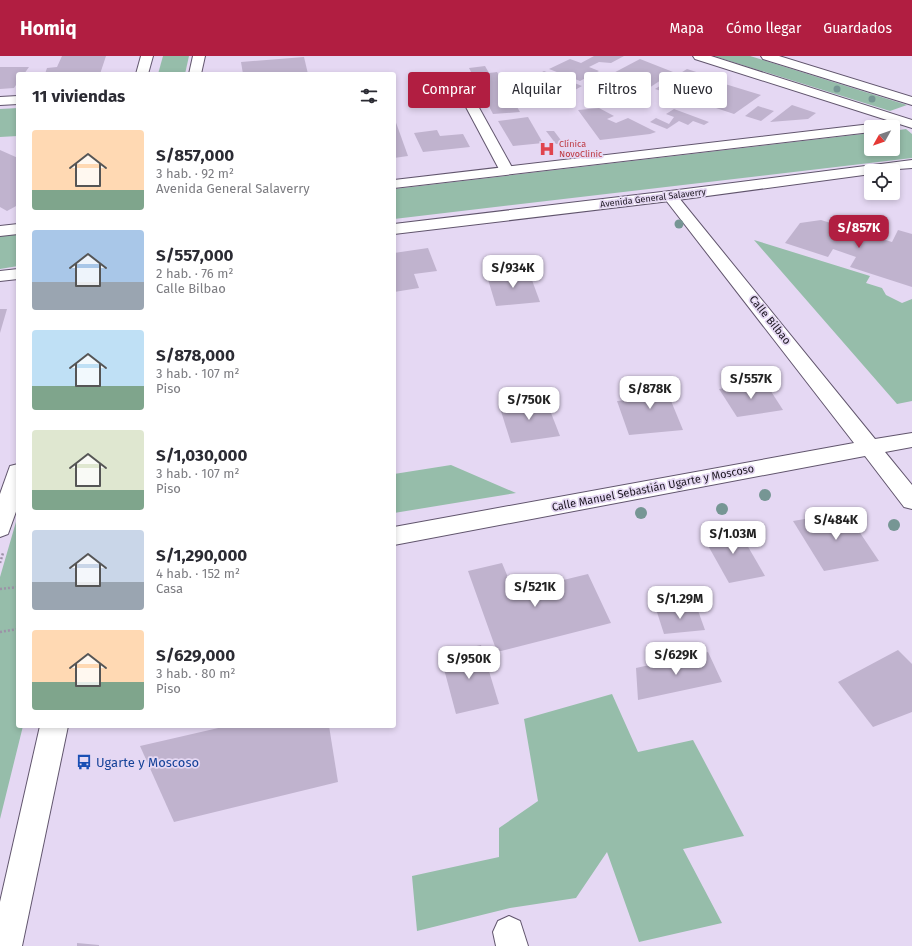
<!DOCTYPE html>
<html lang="es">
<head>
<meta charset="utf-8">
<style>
  :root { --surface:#fff; --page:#f7f7f7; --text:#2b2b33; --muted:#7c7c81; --accent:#b11e41 }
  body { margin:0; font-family:"Fira Sans",sans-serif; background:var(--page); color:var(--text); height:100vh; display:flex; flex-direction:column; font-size:15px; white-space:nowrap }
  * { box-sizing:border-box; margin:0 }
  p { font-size:13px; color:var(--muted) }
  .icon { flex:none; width:22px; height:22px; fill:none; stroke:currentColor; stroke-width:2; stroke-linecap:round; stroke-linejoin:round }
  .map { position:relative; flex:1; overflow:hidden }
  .details { position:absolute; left:16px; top:16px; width:380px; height:656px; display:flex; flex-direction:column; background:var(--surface); border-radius:4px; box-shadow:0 2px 6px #0003 }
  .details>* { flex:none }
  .hud { position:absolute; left:408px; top:16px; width:380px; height:36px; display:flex; gap:8px }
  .needle { width:26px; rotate:230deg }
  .fabs { position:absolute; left:864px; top:64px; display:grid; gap:8px }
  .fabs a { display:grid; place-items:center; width:36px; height:36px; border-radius:4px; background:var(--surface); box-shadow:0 2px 6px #0003; font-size:20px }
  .price { position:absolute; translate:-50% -34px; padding:0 9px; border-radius:8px; background:#fff; color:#222; font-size:13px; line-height:26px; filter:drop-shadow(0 1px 2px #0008) }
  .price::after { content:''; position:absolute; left:50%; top:24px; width:12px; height:9px; margin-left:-6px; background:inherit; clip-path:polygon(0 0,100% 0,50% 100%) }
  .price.current { background:var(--accent); color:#fff }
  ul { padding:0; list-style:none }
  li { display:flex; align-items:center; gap:12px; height:100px; padding:0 16px }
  li span { display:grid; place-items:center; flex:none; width:112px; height:80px; border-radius:4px; color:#555 }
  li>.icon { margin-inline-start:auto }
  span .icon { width:48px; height:48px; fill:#fffc; stroke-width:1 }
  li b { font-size:17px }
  h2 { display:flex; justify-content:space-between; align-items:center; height:48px; padding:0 16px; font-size:17px }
  .tag { padding:0 14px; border-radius:4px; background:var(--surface); box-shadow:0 2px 6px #0003; font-size:14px; line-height:36px }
  .tag.current { background:var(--accent); color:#fff }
  header { display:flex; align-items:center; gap:24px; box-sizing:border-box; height:56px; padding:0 20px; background:var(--accent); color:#fff }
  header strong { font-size:19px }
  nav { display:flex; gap:22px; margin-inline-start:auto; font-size:14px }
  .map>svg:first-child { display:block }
  .green { fill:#96bdaa }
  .building { fill:#c0b3ce }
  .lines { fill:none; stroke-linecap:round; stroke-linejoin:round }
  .minor-casing { stroke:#61556d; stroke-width:2 }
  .major-casing { stroke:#61556d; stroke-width:2 }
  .path { stroke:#9c92a7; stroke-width:2.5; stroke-dasharray:2 2; stroke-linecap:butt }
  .minor { fill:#fff; fill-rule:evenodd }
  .major { fill:#fff; fill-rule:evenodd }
  .tree { fill:#769694 }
  .labels { text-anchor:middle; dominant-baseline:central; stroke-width:3.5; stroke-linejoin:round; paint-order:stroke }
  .far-health-label { font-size:9px; fill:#be3a42; stroke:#e5d8f3; text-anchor:start }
  .far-street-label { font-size:9px; fill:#1c1721; stroke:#e5d8f3 }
  .street-label { font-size:11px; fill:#1c1721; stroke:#e5d8f3 }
  .near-transit-label { font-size:13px; fill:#164399; stroke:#e5d8f3; text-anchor:start }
</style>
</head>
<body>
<header>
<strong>Homiq</strong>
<nav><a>Mapa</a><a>Cómo llegar</a><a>Guardados</a></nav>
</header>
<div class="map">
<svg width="912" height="890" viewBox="0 0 912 890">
  <rect width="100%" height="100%" fill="#e5d8f3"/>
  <g class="green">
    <path d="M163 0H189L185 18H158Z"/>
    <path d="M714 0H750L907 49 890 55Z"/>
    <path d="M18 52V80L0 81V53Z"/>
    <path d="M906 73 912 78V102L394 163V133L871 77V93H893V75Z"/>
    <path d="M18 175V210L0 213V178Z"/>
    <path d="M754 184 870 220 866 227 882 232 886 239 902 247 912 243V345L897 348Z"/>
    <path d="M451 409 516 437 394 457V418Z"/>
    <path d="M18 459V670H23L0 763V521Z"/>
    <path d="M612 638 638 696 693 684 744 780 683 793 722 867 639 886 607 796 576 842 510 852 417 875 412 820 499 801V772L538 745 524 663Z"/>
  </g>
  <g class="building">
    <path d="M62 0H106L100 18H45L47 12 57 11Z"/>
    <path d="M594 0H624L611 7 599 6 589 11 599 15 580 25 549 13 570 3 581 7Z"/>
    <path d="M304 1 308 18H243L241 6Z"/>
    <path d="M640 3 673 16 646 34 604 22Z"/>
    <path d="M485 10 489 17 497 16 520 56 493 58 469 12Z"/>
    <path d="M0 11H29L24 18H18V26L14 32 0 33Z"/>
    <path d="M687 13 718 23 686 43 655 33Z"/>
    <path d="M544 15 582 30 566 39 527 24Z"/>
    <path d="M725 28 761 39 734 58 698 46Z"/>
    <path d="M792 49 816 57 808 63 770 66Z"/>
    <path d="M758 50 774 55 761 65 745 60Z"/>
    <path d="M599 52 614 60 607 63 616 67 628 62 656 76 650 78 600 84 578 54Z"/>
    <path d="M674 53 709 66 704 69 693 65 688 69 679 65 667 73 650 66 656 62 669 68 674 61 666 58Z"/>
    <path d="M394 61 408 100 394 102Z"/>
    <path d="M528 61 543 87 513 90 498 65Z"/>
    <path d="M437 74 440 80 463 78 470 91 423 96 414 77Z"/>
    <path d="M546 75H554L563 87 556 88Z"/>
    <path d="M0 94 18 102V149L7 155 0 151Z"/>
    <path d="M821 164 892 186 898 174 912 178V231L850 211 856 201 833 193 828 201 785 187 800 167Z"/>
    <path d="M428 192 437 215 414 218 419 232 394 236V197Z"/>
    <path d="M529 216 540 246 496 250 487 220Z"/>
    <path d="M0 253H7L0 277Z"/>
    <path d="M662 323 683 374 629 379 617 345 640 343 633 325Z"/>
    <path d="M765 326 783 354 737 361 719 333Z"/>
    <path d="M546 344 560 380 511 387 499 349Z"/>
    <path d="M846 456 879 505 824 515 793 465Z"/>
    <path d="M736 470 765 520 729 527 701 477Z"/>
    <path d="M502 507 514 536 588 518 611 567 497 596 468 515Z"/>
    <path d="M696 549 705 574 664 578 656 553Z"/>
    <path d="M481 589 499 648 456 658 440 598Z"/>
    <path d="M898 594 912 608V656L873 671 838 626Z"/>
    <path d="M708 596 722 626 638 644 636 612Z"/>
    <path d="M227 670H329L338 726 174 766 140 690Z"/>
    <path d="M77 887 99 889V890H77Z"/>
  </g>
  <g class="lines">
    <defs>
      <g id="minor">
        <path d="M456 17 462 21 514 115 512 118H502L500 115 450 21Z"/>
        <path d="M18 40V48L0 49V41Z"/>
        <path d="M670 135 675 137 875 383 912 377V391L885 396 912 429V453L904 451 865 400 394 489V471L854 387 665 143 662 140 665 137Z"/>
        <path d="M509 860 520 865 528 890H496L493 876 498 865Z"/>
      </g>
      <g id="major">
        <path d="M141 0H153L148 18H136Z"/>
        <path d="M193 0H205L201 18H189Z"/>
        <path d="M693 0H711L912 64V72L695 3Z"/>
        <path d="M761 0H779L912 41V49L763 3Z"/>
        <path d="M871 68 877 71H871V76L394 132V124Z"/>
        <path d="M912 104V112L871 115V118L670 145 394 178V168L670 135Z"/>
        <path d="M18 168V178L0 180V170Z"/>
        <path d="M18 213V223L0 225V215Z"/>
        <path d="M18 408V450L8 478 0 481V438L10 410Z"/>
        <path d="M40 670H68L22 890H0V846Z"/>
      </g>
    </defs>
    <use href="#minor" class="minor-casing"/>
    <use href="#major" class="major-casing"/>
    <g class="path">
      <path d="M0 507 3 497"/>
      <path d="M0 533 18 531"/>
      <path d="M0 576 18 573"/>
    </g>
    <use href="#minor" class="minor"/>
    <use href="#major" class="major"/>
  </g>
  <g class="tree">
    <circle cx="837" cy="33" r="3.5"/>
    <circle cx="872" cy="43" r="3.5"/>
    <circle cx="679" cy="168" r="4.5"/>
    <circle cx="765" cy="439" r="6"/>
    <circle cx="722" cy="453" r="6"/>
    <circle cx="641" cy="457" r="6"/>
    <circle cx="894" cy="469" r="6"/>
  </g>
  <defs>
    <symbol id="hospital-bare" viewBox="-9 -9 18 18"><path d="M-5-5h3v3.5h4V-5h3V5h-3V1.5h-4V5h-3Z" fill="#e0444e" stroke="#e5d8f3" stroke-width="2.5" paint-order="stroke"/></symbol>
    <symbol id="bus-bare" viewBox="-9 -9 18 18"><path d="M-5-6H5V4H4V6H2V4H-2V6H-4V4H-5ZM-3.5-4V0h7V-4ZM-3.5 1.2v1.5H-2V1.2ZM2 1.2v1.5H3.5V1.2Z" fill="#1a4fb4" stroke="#e5d8f3" stroke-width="2.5" paint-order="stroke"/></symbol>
  </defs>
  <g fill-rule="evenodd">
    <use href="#hospital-bare" x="536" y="82" width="22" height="22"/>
    <use href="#bus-bare" x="73" y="695" width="22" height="22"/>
  </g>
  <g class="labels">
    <g class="far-health-label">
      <text x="559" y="88">Clínica<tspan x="559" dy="10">NovoClinic</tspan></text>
    </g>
    <g class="far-street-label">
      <text transform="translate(653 142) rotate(-7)">Avenida General Salaverry</text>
    </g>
    <g class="street-label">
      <text transform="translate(770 264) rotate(51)">Calle Bilbao</text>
      <text transform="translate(653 432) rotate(-11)">Calle Manuel Sebastián Ugarte y Moscoso</text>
    </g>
    <g class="near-transit-label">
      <text x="96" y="706">Ugarte y Moscoso</text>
    </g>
  </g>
</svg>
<div class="fabs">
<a><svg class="needle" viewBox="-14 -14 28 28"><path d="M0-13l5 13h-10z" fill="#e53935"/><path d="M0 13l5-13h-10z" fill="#7c7c81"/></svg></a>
<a><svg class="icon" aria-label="locate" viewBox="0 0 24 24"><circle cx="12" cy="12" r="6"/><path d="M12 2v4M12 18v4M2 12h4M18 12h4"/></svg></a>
</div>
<b class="price current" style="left:859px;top:193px">S/857K</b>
<b class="price" style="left:513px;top:233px">S/934K</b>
<b class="price" style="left:751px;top:344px">S/557K</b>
<b class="price" style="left:650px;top:354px">S/878K</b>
<b class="price" style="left:529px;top:365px">S/750K</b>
<b class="price" style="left:836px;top:485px">S/484K</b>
<b class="price" style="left:733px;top:499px">S/1.03M</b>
<b class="price" style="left:535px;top:552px">S/521K</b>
<b class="price" style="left:680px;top:564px">S/1.29M</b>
<b class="price" style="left:676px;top:620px">S/629K</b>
<b class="price" style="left:469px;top:624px">S/950K</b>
<div class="hud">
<a class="tag current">Comprar</a>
<a class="tag">Alquilar</a>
<a class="tag">Filtros</a>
<a class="tag">Nuevo</a>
</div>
<section class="details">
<h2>11 viviendas<svg class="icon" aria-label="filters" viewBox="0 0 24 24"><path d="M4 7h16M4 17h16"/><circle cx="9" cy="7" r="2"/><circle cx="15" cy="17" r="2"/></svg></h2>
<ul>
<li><span style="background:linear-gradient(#ffd9b3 75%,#7fa58c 0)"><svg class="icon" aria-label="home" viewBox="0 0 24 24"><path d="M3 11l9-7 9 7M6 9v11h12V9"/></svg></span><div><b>S/857,000</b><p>3 hab. · 92 m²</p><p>Avenida General Salaverry</p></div></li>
<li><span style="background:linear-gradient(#a9c7e8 65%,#9aa5b1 0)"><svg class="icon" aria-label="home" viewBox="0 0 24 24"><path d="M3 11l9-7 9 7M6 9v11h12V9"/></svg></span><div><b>S/557,000</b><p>2 hab. · 76 m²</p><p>Calle Bilbao</p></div></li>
<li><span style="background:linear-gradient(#bfe0f5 70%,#7fa58c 0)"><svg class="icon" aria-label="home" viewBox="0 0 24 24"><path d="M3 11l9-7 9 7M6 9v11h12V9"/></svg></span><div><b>S/878,000</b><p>3 hab. · 107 m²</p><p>Piso</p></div></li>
<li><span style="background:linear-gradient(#dfe7d0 75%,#7fa58c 0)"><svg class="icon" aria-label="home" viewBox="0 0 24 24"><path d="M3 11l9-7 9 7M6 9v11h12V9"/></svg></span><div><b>S/1,030,000</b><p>3 hab. · 107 m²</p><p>Piso</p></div></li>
<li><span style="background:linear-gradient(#c9d6e8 65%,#9aa5b1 0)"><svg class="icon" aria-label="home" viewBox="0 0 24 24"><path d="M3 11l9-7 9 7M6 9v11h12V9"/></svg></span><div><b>S/1,290,000</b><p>4 hab. · 152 m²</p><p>Casa</p></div></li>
<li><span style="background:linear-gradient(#ffd9b3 65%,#7fa58c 0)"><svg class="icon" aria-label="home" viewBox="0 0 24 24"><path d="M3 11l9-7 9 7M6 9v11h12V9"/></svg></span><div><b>S/629,000</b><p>3 hab. · 80 m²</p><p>Piso</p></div></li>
</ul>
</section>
</div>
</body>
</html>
